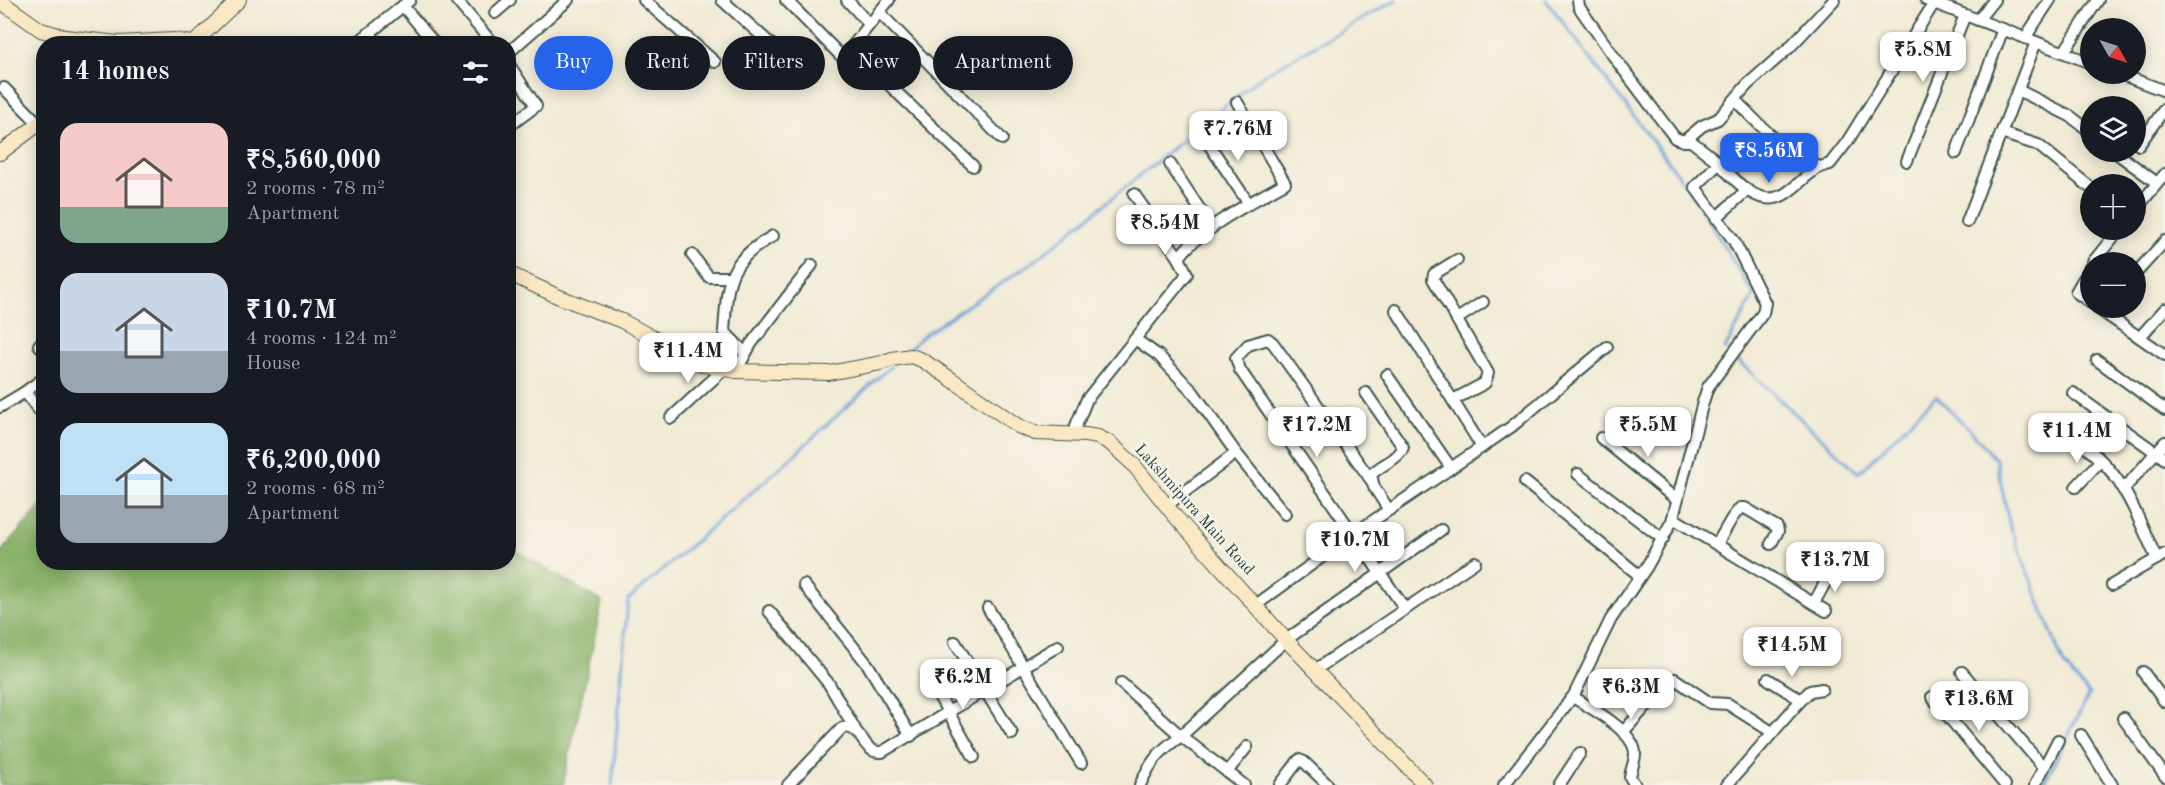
<!DOCTYPE html>
<html lang="en">
<head>
<meta charset="utf-8">
<style>
  :root { --surface:#171b24; --page:#20242c; --text:#f1f3f6; --muted:#9ea1a6; --accent:#2563eb }
  body { margin:0; font-family:"Old Standard TT",serif; background:var(--page); color:var(--text); height:100vh; display:flex; flex-direction:column; font-size:22px; white-space:nowrap }
  * { box-sizing:border-box; margin:0 }
  p { font-size:20px; color:var(--muted) }
  .icon { flex:none; width:33px; height:33px; fill:none; stroke:currentColor; stroke-width:2; stroke-linecap:round; stroke-linejoin:round }
  .map { position:relative; flex:1; overflow:hidden }
  .drawer { position:absolute; left:36px; top:36px; width:480px; height:534px; display:flex; flex-direction:column; background:var(--surface); border-radius:24px; box-shadow:0 3px 15px #0003 }
  .drawer>* { flex:none }
  .top-card { position:absolute; left:534px; top:36px; width:570px; height:54px; display:flex; gap:12px }
  .needle { width:39px; rotate:129deg }
  .buttons { position:absolute; left:2080px; top:18px; display:grid; gap:12px }
  .buttons a { display:grid; place-items:center; width:66px; height:66px; border-radius:50%; background:var(--surface); box-shadow:0 3px 15px #0003; font-size:30px }
  .price { position:absolute; translate:-50% -51px; padding:0 14px; border-radius:12px; background:#fff; color:#222; font-size:20px; line-height:39px; filter:drop-shadow(0 2px 3px #0008) }
  .price::after { content:''; position:absolute; left:50%; top:36px; width:18px; height:14px; margin-left:-9px; background:inherit; clip-path:polygon(0 0,100% 0,50% 100%) }
  .price.selected { background:var(--accent); color:#fff }
  ul { padding:0; list-style:none }
  li { display:flex; align-items:center; gap:18px; height:150px; padding:0 24px }
  li span { display:grid; place-items:center; flex:none; width:168px; height:120px; border-radius:18px; color:#555 }
  li>.icon { margin-inline-start:auto }
  span .icon { width:72px; height:72px; fill:#fffc; stroke-width:1 }
  li b { font-size:26px }
  h2 { display:flex; justify-content:space-between; align-items:center; height:72px; padding:0 24px; font-size:26px }
  .chip { padding:0 21px; border-radius:27px; background:var(--surface); box-shadow:0 3px 15px #0003; font-size:21px; line-height:54px }
  .chip.selected { background:var(--accent); color:#fff }
  .map>svg:first-child { display:block }
  .forest { fill:#8ab36a; stroke:#54784f; stroke-width:1.5 }
  .lines { fill:none; stroke-linecap:round; stroke-linejoin:round }
  .stream { stroke:#68a1d7; stroke-width:3 }
  .street-casing { stroke:#3e574c; stroke-width:14 }
  .secondary-casing { stroke:#3e574c; stroke-width:16 }
  .street { stroke:#fff; stroke-width:10 }
  .secondary { stroke:#fae7c3; stroke-width:14 }
  .labels { text-anchor:middle; dominant-baseline:central; stroke-width:5; stroke-linejoin:round; paint-order:stroke }
  .street-label { font-size:16px; fill:#1f3d34; stroke:#f7f3e8 }
</style>
</head>
<body>
<div class="map">
<svg width="2165" height="785" viewBox="0 0 2165 785">
  <rect width="100%" height="100%" fill="#f7f3e8"/>
  <filter id="ink" filterUnits="userSpaceOnUse"><feTurbulence type="fractalNoise" baseFrequency=".0167" numOctaves="2"/><feDisplacementMap in="SourceGraphic" scale="12" xChannelSelector="R" yChannelSelector="G"/><feConvolveMatrix kernelMatrix="1 2 1 2 8 2 1 2 1" color-interpolation-filters="sRGB"/></filter>
  <filter id="wash" filterUnits="userSpaceOnUse"><feTurbulence type="fractalNoise" baseFrequency=".008" numOctaves="4" result="noise"/><feDisplacementMap in="SourceGraphic" scale="24" xChannelSelector="R" yChannelSelector="G"/><feGaussianBlur stdDeviation="1.35" result="paint"/><feColorMatrix in="noise" values="0 0 0 0 0 0 0 0 0 0 0 0 0 0 0 0 0 1.4 0 .05"/><feComposite in="paint" operator="in"/></filter>
  <g filter="url(#wash)">
    <rect width="100%" height="100%" fill="#f1ead4"/>
    <path class="forest" d="M43 504 44 562H508L509 547 602 602 563 785H0V553Z"/>
    <g class="lines">
      <g class="stream">
        <path d="M1546 0 1689 189 1754 295 1725 349 1726 350"/>
        <path d="M907 351 925 334 1036 260 1263 75 1396 0"/>
        <path d="M1737 360 1859 473 1936 396 1973 433 1996 460 2010 527 2064 665 2089 694 2043 785"/>
        <path d="M612 785 628 600 782 466 891 366"/>
      </g>
    </g>
  </g>
  <g filter="url(#ink)">
    <g class="lines">
      <defs>
        <g id="street">
          <path d="M456 0 493 44"/>
          <path d="M644 0 715 62"/>
          <path d="M722 0 783 55"/>
          <path d="M786 0 843 58 889 0"/>
          <path d="M847 0 869 24"/>
          <path d="M1926 0 2091 63"/>
          <path d="M403 6 435 44"/>
          <path d="M879 12 1002 139"/>
          <path d="M495 13 510 0"/>
          <path d="M1978 20 1994 0"/>
          <path d="M369 33 378 44"/>
          <path d="M2025 38 2050 0"/>
          <path d="M356 44 410 0"/>
          <path d="M851 48 973 166"/>
          <path d="M2064 52 2098 0"/>
          <path d="M508 53 568 0"/>
          <path d="M508 63 536 106 508 127"/>
          <path d="M2120 74 2165 91"/>
          <path d="M4 88 39 124"/>
          <path d="M2018 90 2070 116 2091 132"/>
          <path d="M1735 100C1760 125 1786 155 1820 167L1830 164 1847 142 1936 0"/>
          <path d="M2001 133 2038 145 2091 188"/>
          <path d="M1204 137 1249 204"/>
          <path d="M1684 141 1702 126 1718 119 1747 85 1790 47 1834 0"/>
          <path d="M2139 145 2165 108"/>
          <path d="M2115 152 2157 183"/>
          <path d="M1956 153 2003 29"/>
          <path d="M1717 161C1732 177 1757 209 1783 195 1796 188 1806 174 1820 167"/>
          <path d="M1907 161 1965 15"/>
          <path d="M1170 164 1212 228"/>
          <path d="M1134 194 1179 258"/>
          <path d="M2136 209 2165 174"/>
          <path d="M1716 218 1747 190"/>
          <path d="M1967 222 2036 42"/>
          <path d="M692 255 709 277H730"/>
          <path d="M2093 262 2119 230"/>
          <path d="M2091 266 2076 292 2091 303"/>
          <path d="M2136 273 2165 241"/>
          <path d="M2097 308 2165 355"/>
          <path d="M1457 319 1483 302"/>
          <path d="M2140 337 2165 309"/>
          <path d="M1135 339 1159 356 1194 393 1236 453 1285 514"/>
          <path d="M44 340 39 345 44 350"/>
          <path d="M745 353 724 331C728 280 726 263 773 236"/>
          <path d="M2097 360 2165 410"/>
          <path d="M736 371 751 344 812 265"/>
          <path d="M1387 375 1451 468"/>
          <path d="M44 378 25 392 44 417"/>
          <path d="M1366 393 1403 447C1399 460 1380 464 1371 475L1374 487 1389 510"/>
          <path d="M2073 393 2165 459"/>
          <path d="M1453 400 1485 383 1488 373 1433 279 1434 274 1457 260"/>
          <path d="M0 407 25 392"/>
          <path d="M671 418 723 370"/>
          <path d="M2052 425C2072 436 2093 451 2108 468 2129 491 2143 530 2157 559"/>
          <path d="M1073 433 1087 399 1187 274 1179 258C1198 229 1254 201 1285 183L1237 102"/>
          <path d="M1601 438 1677 500"/>
          <path d="M1482 447 1511 427 1607 347"/>
          <path d="M1578 474 1663 539"/>
          <path d="M1371 480 1273 343 1268 339 1248 345 1236 358 1240 370 1405 609"/>
          <path d="M1525 482 1640 576"/>
          <path d="M2076 487 2100 461"/>
          <path d="M2123 490 2165 442"/>
          <path d="M1166 506 1236 453"/>
          <path d="M1673 518 1826 611"/>
          <path d="M1717 544 1732 518 1740 508H1745L1777 527 1778 531 1771 544"/>
          <path d="M804 585 868 665 911 736"/>
          <path d="M2112 585 2165 554"/>
          <path d="M1814 603 1832 570"/>
          <path d="M1256 605 1352 535 1482 447 1396 310"/>
          <path d="M988 608 1081 763"/>
          <path d="M769 611 829 684 855 729"/>
          <path d="M955 642 1012 734"/>
          <path d="M1315 670 1475 562"/>
          <path d="M1962 672 2044 768"/>
          <path d="M2143 672 2165 702"/>
          <path d="M928 677 974 757"/>
          <path d="M1768 679 1801 700"/>
          <path d="M1121 683 1181 736 1244 785"/>
          <path d="M1573 697C1590 708 1635 731 1635 754 1635 761 1631 770 1630 777L1635 785"/>
          <path d="M1932 697 2005 785"/>
          <path d="M2123 718 2165 776"/>
          <path d="M1623 732 1668 682 1675 679 1710 703 1728 704 1772 732"/>
          <path d="M2081 735 2112 785"/>
          <path d="M1227 772 1247 747"/>
          <path d="M788 785 842 728C863 723 861 754 882 752L1058 646"/>
          <path d="M1140 785C1151 761 1159 751 1181 736L1286 640 1441 530"/>
          <path d="M1280 785 1299 760 1304 762 1328 785"/>
          <path d="M1504 785 1574 695 1611 619 1646 568 1672 521 1703 402 1708 387 1763 313 1765 303 1734 241 1695 187 1716 166 1717 161 1691 141H1684L1675 138 1617 61 1579 7 1578 0"/>
          <path d="M1559 785 1580 753"/>
          <path d="M1727 785 1801 700 1810 691 1822 689"/>
          <path d="M2035 785 2058 740"/>
        </g>
        <g id="secondary">
          <path d="M0 1 41 30 65 37 118 43 173 40 198 44"/>
          <path d="M195 42 239 0"/>
          <path d="M0 153 44 120"/>
          <path d="M508 273 557 296 622 321 703 365 736 371 829 373 881 363 892 359 911 356 922 360 951 379 1018 426 1035 433 1085 435 1098 437 1110 443 1133 464 1174 515 1286 640 1425 785"/>
        </g>
      </defs>
      <use href="#street" class="street-casing"/>
      <use href="#secondary" class="secondary-casing"/>
      <use href="#street" class="street"/>
      <use href="#secondary" class="secondary"/>
    </g>
  </g>
  <g class="labels">
    <g class="street-label">
      <text transform="translate(1194 510) rotate(48)">Lakshmipura Main Road</text>
    </g>
  </g>
</svg>
<div class="buttons">
<a><svg class="needle" viewBox="-14 -14 28 28"><path d="M0-13l5 13h-10z" fill="#e53935"/><path d="M0 13l5-13h-10z" fill="#9ea1a6"/></svg></a>
<a><svg class="icon" aria-label="layers" viewBox="0 0 24 24"><path d="M12 4l9 5-9 5-9-5zM3 14l9 5 9-5"/></svg></a>
<a>+</a>
<a>−</a>
</div>
<b class="price" style="left:1923px;top:83px">₹5.8M</b>
<b class="price" style="left:1238px;top:162px">₹7.76M</b>
<b class="price selected" style="left:1769px;top:184px">₹8.56M</b>
<b class="price" style="left:1165px;top:256px">₹8.54M</b>
<b class="price" style="left:688px;top:384px">₹11.4M</b>
<b class="price" style="left:1317px;top:458px">₹17.2M</b>
<b class="price" style="left:1648px;top:458px">₹5.5M</b>
<b class="price" style="left:2077px;top:464px">₹11.4M</b>
<b class="price" style="left:1355px;top:573px">₹10.7M</b>
<b class="price" style="left:1835px;top:593px">₹13.7M</b>
<b class="price" style="left:1792px;top:678px">₹14.5M</b>
<b class="price" style="left:963px;top:710px">₹6.2M</b>
<b class="price" style="left:1631px;top:720px">₹6.3M</b>
<b class="price" style="left:1979px;top:732px">₹13.6M</b>
<div class="top-card">
<a class="chip selected">Buy</a>
<a class="chip">Rent</a>
<a class="chip">Filters</a>
<a class="chip">New</a>
<a class="chip">Apartment</a>
</div>
<section class="drawer">
<h2>14 homes<svg class="icon" aria-label="filters" viewBox="0 0 24 24"><path d="M4 7h16M4 17h16"/><circle cx="9" cy="7" r="2"/><circle cx="15" cy="17" r="2"/></svg></h2>
<ul>
<li><span style="background:linear-gradient(#f6c9c9 70%,#7fa58c 0)"><svg class="icon" aria-label="home" viewBox="0 0 24 24"><path d="M3 11l9-7 9 7M6 9v11h12V9"/></svg></span><div><b>₹8,560,000</b><p>2 rooms · 78 m²</p><p>Apartment</p></div></li>
<li><span style="background:linear-gradient(#c9d6e8 65%,#9aa5b1 0)"><svg class="icon" aria-label="home" viewBox="0 0 24 24"><path d="M3 11l9-7 9 7M6 9v11h12V9"/></svg></span><div><b>₹10.7M</b><p>4 rooms · 124 m²</p><p>House</p></div></li>
<li><span style="background:linear-gradient(#bfe0f5 60%,#9aa5b1 0)"><svg class="icon" aria-label="home" viewBox="0 0 24 24"><path d="M3 11l9-7 9 7M6 9v11h12V9"/></svg></span><div><b>₹6,200,000</b><p>2 rooms · 68 m²</p><p>Apartment</p></div></li>
</ul>
</section>
</div>
</body>
</html>
